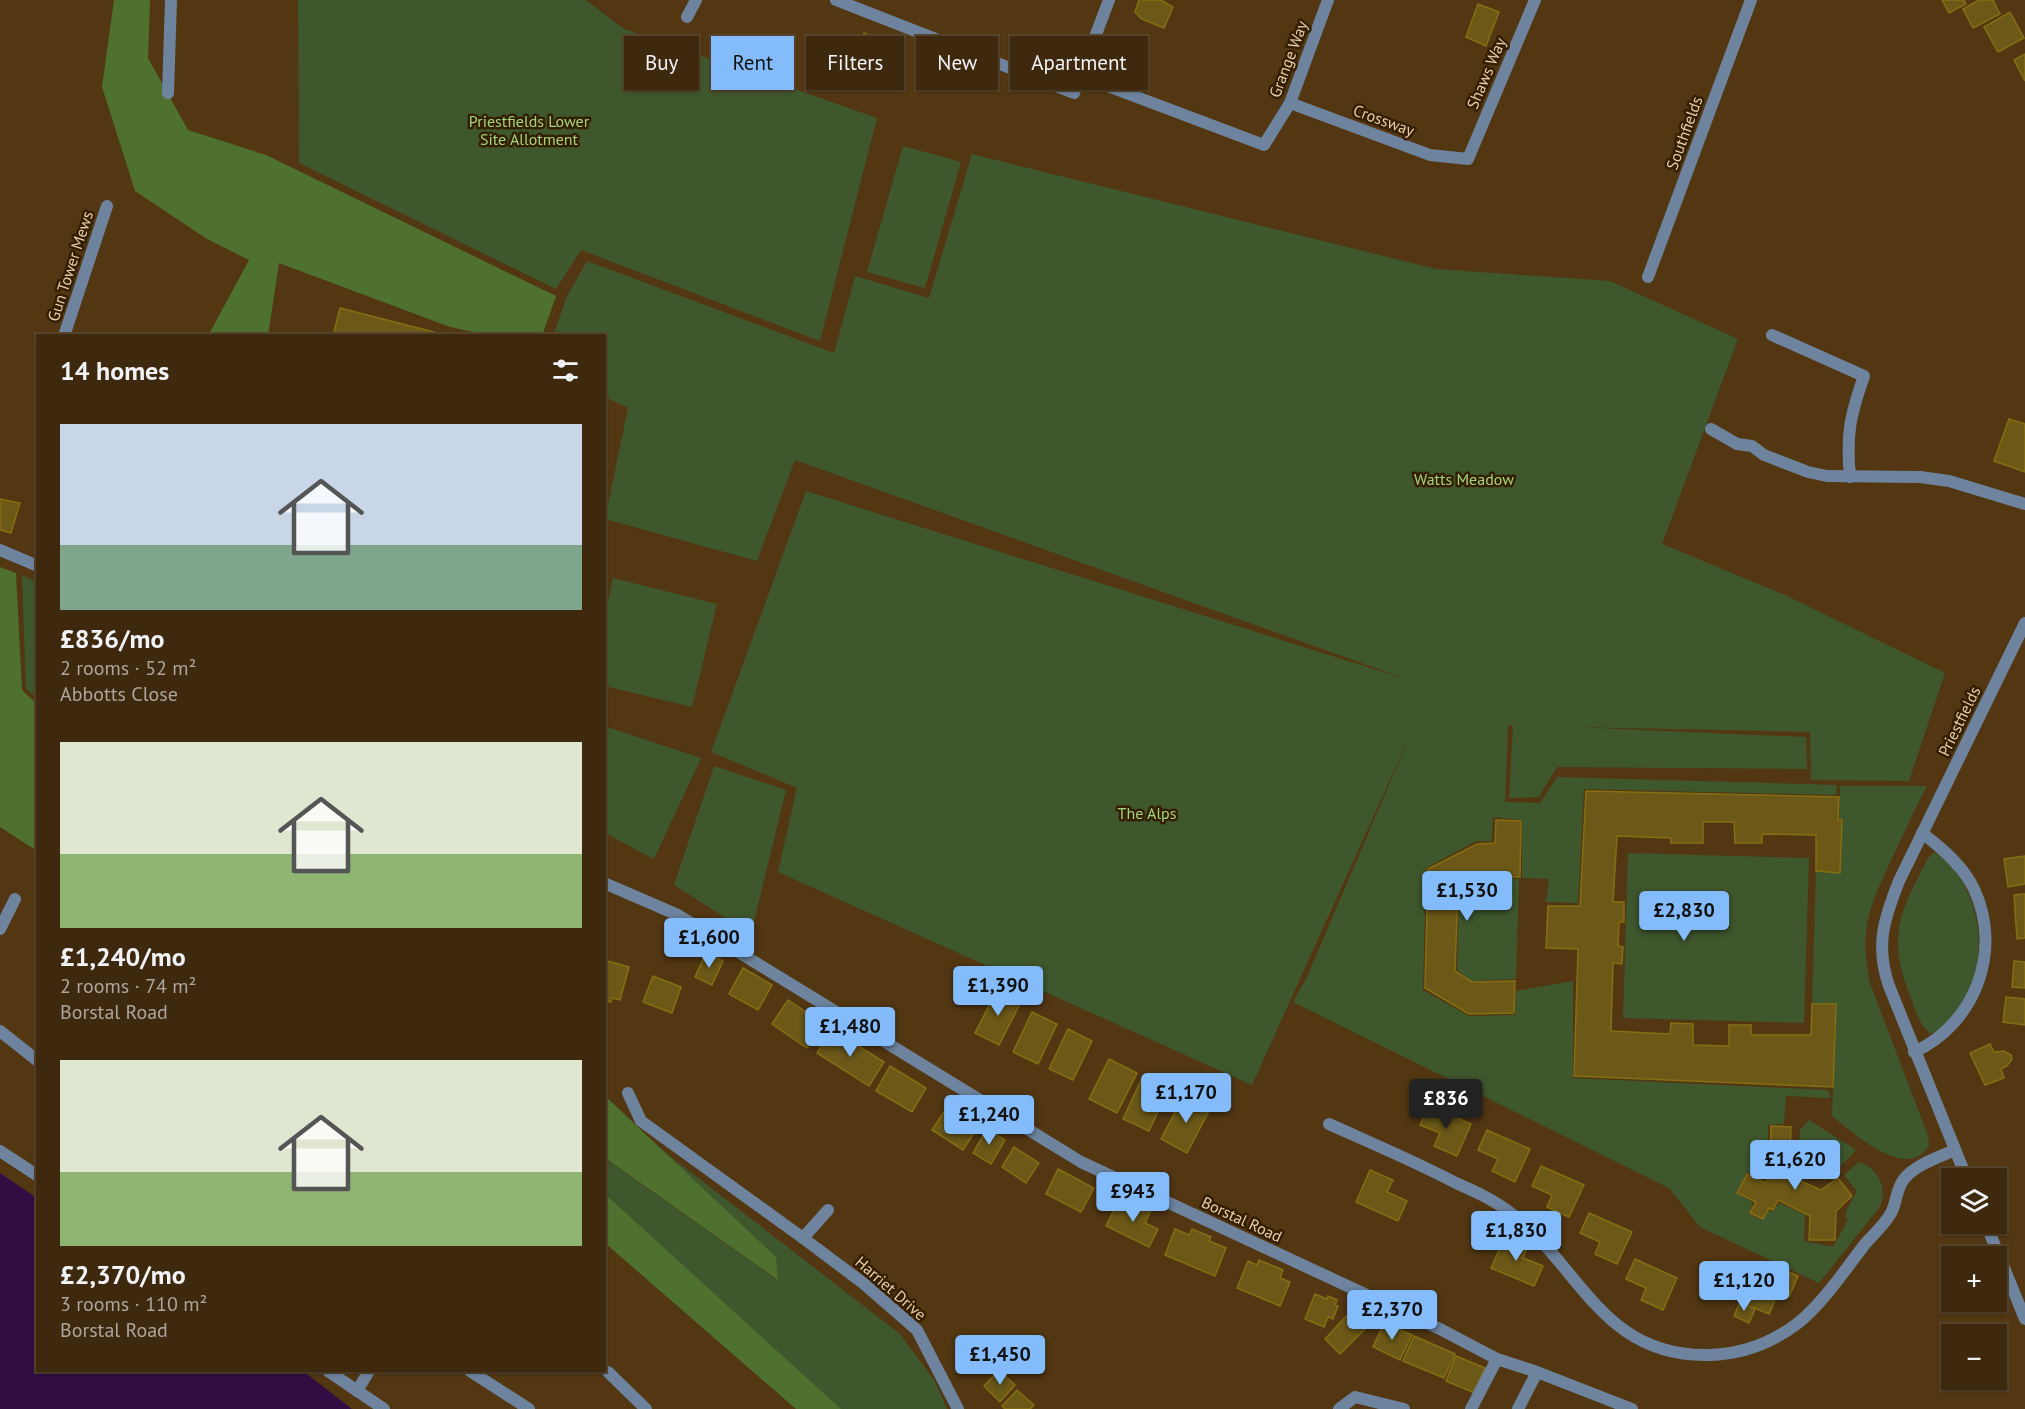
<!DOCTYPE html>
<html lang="en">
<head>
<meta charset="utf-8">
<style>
  :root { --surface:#3e290e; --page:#453117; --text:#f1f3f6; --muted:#ada69e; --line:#57452e; --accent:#84bcfb }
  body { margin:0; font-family:"PT Sans",sans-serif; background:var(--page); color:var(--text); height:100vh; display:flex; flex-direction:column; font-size:22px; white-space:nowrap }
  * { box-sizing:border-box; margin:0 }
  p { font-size:20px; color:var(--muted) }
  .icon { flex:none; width:33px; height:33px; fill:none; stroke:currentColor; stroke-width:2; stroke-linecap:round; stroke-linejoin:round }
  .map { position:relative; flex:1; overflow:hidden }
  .drawer { position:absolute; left:36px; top:334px; width:570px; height:1038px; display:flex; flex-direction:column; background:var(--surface); border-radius:0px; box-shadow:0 2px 4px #0004,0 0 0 2px var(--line) }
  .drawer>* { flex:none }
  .hud { position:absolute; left:624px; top:36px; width:570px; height:54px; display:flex; gap:12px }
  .tools { position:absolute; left:1941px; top:1168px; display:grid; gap:12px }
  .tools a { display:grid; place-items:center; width:66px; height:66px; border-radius:0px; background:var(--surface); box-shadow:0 2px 4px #0004,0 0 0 2px var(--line); font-size:30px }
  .price { position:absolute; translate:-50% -51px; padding:0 14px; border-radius:6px; background:var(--accent); color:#111; font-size:20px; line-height:39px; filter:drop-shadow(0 2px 3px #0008) }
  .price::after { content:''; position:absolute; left:50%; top:36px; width:18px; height:14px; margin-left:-9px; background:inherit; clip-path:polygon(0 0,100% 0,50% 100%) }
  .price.active { background:#222; color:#fff }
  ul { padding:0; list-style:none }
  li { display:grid; align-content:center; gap:12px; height:318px; padding:0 24px }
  li span { display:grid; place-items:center; height:186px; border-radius:0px; color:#555 }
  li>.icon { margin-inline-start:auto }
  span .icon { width:108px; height:108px; fill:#fffc; stroke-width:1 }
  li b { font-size:26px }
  h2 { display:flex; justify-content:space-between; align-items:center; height:72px; padding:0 24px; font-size:26px }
  .tag { padding:0 21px; border-radius:0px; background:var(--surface); box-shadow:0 2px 4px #0004,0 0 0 2px var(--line); font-size:21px; line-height:54px }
  .tag.active { background:var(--accent); color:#111 }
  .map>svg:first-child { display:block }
  .green { fill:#3f572d }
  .forest { fill:#4e7130 }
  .water { fill:#320d44 }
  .building { fill:#6c5918; stroke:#866e12; stroke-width:1.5 }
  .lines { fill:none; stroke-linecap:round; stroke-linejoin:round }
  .minor { stroke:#6e849e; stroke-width:12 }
  .tertiary { stroke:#6e849e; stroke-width:12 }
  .labels { text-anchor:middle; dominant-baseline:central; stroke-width:5; stroke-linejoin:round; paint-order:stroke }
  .street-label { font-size:16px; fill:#e8cead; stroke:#341f02 }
  .park-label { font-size:16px; fill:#a3d67b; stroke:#341f02 }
</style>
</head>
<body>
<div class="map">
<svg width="2025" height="1409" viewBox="0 0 2025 1409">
  <rect width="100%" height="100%" fill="#523712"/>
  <g class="green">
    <path d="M298 0H586L624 29 877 118 820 341 581 250 556 289 299 163Z"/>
    <path d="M903 146 961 162 925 288 867 272Z"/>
    <path d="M972 154 1436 269 1610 281 1738 339 1662 544 1785 595 1945 673 1909 781 1811 780 1810 732 1573 727 1806 737 1807 769 1557 767 1539 797 1509 798 1513 726 1508 725 1505 802 1540 803 1557 777 1837 785 1836 795 1584 789 1578 903 1546 902 1549 879 1522 878V820L1493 817 1492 841H1476L1426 868 1423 990 1469 1016 1515 1015 1516 991 1573 981V1078L1828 1090 1831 1098 1786 1096 1784 1124 1768 1125V1169L1763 1180 1747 1172 1736 1193 1753 1203 1749 1214 1762 1220 1768 1210 1773 1212 1779 1203 1805 1215 1804 1241 1833 1247 1848 1220 1845 1217 1847 1209 1857 1191 1844 1175 1859 1162C1878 1168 1889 1189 1879 1208L1819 1283 1700 1227 1669 1188 1293 1002 1306 979 1413 729 1252 1085 778 872 797 788 711 752 806 491 1409 680 795 460 757 561 605 519 628 408 605 397 604 336H553L567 296 587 261 834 353 855 276 929 298Z"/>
    <path d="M22 575 37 582V698L26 689Z"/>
    <path d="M613 578 717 604 692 707 605 686V614Z"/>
    <path d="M604 726 701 758 654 859 605 833Z"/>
    <path d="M714 766 786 790 751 934 674 885Z"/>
    <path d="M1840 786H1927C1915 808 1905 831 1894 854 1871 903 1858 928 1870 983L1928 1136 1929 1146C1926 1149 1922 1154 1919 1156 1894 1170 1851 1131 1832 1116L1836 1004H1812L1816 871 1841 872 1842 820H1839Z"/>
    <path d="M1935 852C1943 856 1950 864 1955 871 1991 916 1988 1006 1931 1034 1919 1025 1916 1011 1911 998 1886 937 1900 912 1928 858Z"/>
    <path d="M1628 853 1809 858 1804 1023 1623 1018Z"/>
    <path d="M1475 877 1519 879 1516 979 1471 981 1457 970 1459 887Z"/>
    <path d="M1809 1120 1856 1150C1844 1163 1836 1173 1819 1177L1805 1168 1800 1156 1799 1141 1800 1130Z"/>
    <path d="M666 1153 900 1334 935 1381 947 1409H841L605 1194 604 1158 777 1280 775 1257Z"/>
  </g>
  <g class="forest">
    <path d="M114 0H150L148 58 188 130 266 155 556 296 542 336H492L450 327 279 263 268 336H208L249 260 207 239 135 191 102 87Z"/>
    <path d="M0 567 16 573 22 690 37 704V851L0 827Z"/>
    <path d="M604 1095 776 1257 778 1280 605 1158Z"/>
    <path d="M605 1194 840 1408 841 1409H796L605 1243Z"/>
  </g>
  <path class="water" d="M0 1173 37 1198 38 1371H303L352 1409H0Z"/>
  <g class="building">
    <path d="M1139 0H1161L1173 7 1164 28 1142 19 1135 12Z"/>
    <path d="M1942 0H1964L1966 4 1949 13Z"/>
    <path d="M1979 0H1993L2000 14 1973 28 1963 9Z"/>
    <path d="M1478 4 1499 12 1486 46 1466 37Z"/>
    <path d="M2010 12 2024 38 1998 52 1984 27Z"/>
    <path d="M864 33 889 43 882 61 856 50Z"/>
    <path d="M2025 54V81L2014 60Z"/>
    <path d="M340 308 445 335 444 336H333Z"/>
    <path d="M2009 419 2025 424V472L1994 461Z"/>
    <path d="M0 499 20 503 11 533 0 530Z"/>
    <path d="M1586 791 1839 797 1838 820H1842L1840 873 1816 871V835L1762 834V843H1735L1734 822H1703V843H1671V838L1617 836 1613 902H1624V922H1619L1618 946 1623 947 1622 964 1613 963 1611 1031 1670 1034 1671 1023 1693 1024V1045L1729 1046V1025H1751V1035H1811L1812 1004H1836L1833 1087 1574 1076 1578 949 1546 948 1548 906H1580Z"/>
    <path d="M1496 820 1521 821 1520 877 1475 876 1458 887 1455 971 1472 982 1515 981 1514 1013 1469 1014 1425 988 1428 869 1477 844 1495 843Z"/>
    <path d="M2025 856V884L2008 887 2004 859Z"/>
    <path d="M2025 894V938L2017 939 2014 895Z"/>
    <path d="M706 953 723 961 712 985 695 977Z"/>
    <path d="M604 960 629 967 620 1000 612 998 611 1002 604 1000Z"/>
    <path d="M2014 961 2025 962V988L2012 987Z"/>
    <path d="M743 968 772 985 758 1010 729 994Z"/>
    <path d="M653 976 681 987 672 1013 643 1002Z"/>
    <path d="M997 990 1021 1002 999 1045 975 1033Z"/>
    <path d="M2006 997 2025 999V1025L2003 1022Z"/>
    <path d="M788 1000 824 1024 807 1048 772 1024Z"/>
    <path d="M1032 1012 1057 1024 1038 1064 1013 1052Z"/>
    <path d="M832 1029 884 1062 869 1086 817 1053Z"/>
    <path d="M1068 1029 1092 1041 1073 1080 1049 1069Z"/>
    <path d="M1990 1044 1994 1052 2004 1051 2011 1055 2012 1059 2007 1066 2001 1069 2004 1078 1985 1085 1970 1053Z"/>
    <path d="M1109 1059 1137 1073 1117 1113 1089 1099Z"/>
    <path d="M890 1066 926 1088 912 1112 876 1091Z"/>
    <path d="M1143 1076 1169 1088 1149 1131 1123 1119Z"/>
    <path d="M1184 1095 1210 1109 1187 1153 1161 1139Z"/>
    <path d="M951 1101 982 1121 963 1150 932 1130Z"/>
    <path d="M1429 1105 1471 1124 1457 1156 1434 1146 1440 1133 1420 1125Z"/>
    <path d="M1771 1126 1791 1127 1789 1176 1821 1190 1838 1178 1852 1196 1836 1211 1835 1240H1809L1810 1216 1778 1200 1773 1210 1769 1208 1763 1219 1750 1213 1756 1202 1737 1193 1747 1174 1765 1183 1770 1171Z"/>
    <path d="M987 1129 1005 1140 991 1164 973 1153Z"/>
    <path d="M1487 1130 1530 1149 1515 1182 1492 1171 1498 1159 1478 1150Z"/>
    <path d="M1014 1147 1039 1163 1026 1183 1002 1167Z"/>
    <path d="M1541 1166 1584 1185 1569 1217 1547 1207 1552 1195 1532 1186Z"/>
    <path d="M1058 1169 1094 1188 1081 1212 1046 1194Z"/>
    <path d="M1370 1170 1393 1180 1387 1192 1407 1201 1398 1221 1356 1202Z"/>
    <path d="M1131 1200 1151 1210 1145 1223 1158 1229 1149 1247 1106 1226 1117 1204 1127 1209Z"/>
    <path d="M1589 1213 1632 1232 1617 1264 1595 1254 1600 1242 1580 1233Z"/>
    <path d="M1175 1229 1189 1235 1192 1229 1211 1237 1209 1241 1226 1248 1215 1276 1165 1255Z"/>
    <path d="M1506 1235 1528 1245 1523 1258 1543 1266 1534 1286 1491 1268Z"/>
    <path d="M1635 1259 1677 1278 1663 1310 1641 1300 1646 1288 1626 1279Z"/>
    <path d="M1259 1260 1283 1270 1280 1278 1290 1282 1280 1306 1237 1288 1248 1261 1257 1265Z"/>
    <path d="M1765 1262 1798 1276 1789 1297 1778 1293 1769 1314 1747 1305 1749 1302 1742 1299 1750 1281 1757 1284 1759 1278 1755 1276 1758 1270 1761 1272Z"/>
    <path d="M1315 1294 1327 1299 1328 1296 1337 1300 1335 1305 1338 1306 1333 1319 1328 1317 1324 1327 1305 1319Z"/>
    <path d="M1740 1302 1755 1309 1749 1323 1734 1316Z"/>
    <path d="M1350 1312 1358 1321 1364 1315 1372 1322 1340 1354 1325 1339Z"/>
    <path d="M1384 1323 1412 1335 1400 1360 1373 1347Z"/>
    <path d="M1414 1336 1455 1354 1444 1378 1403 1361Z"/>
    <path d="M1456 1356 1485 1368 1475 1393 1446 1381Z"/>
    <path d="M999 1370 1015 1385 1000 1402 984 1386Z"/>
    <path d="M1017 1390 1034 1405 1030 1409H1005L1002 1406Z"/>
  </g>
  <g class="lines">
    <g class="minor">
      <path d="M836 0 1074 93 1109 0"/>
      <path d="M687 17 696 0"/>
      <path d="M1081 76 1264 145 1290 103 1328 0"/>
      <path d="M168 93 171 0"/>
      <path d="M1290 103 1430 155 1468 159 1535 0"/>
      <path d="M1648 277 1751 0"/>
      <path d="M1772 335 1864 376C1850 416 1846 435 1850 477"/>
      <path d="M64 336 107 206"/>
      <path d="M1711 429 1737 444 1752 446 1764 455 1808 472 1827 476 1920 477 1949 481 2025 504"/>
      <path d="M0 929 15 899"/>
      <path d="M0 1031 38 1061"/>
      <path d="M1914 1052C1975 1024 2003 951 1974 889 1963 866 1942 848 1922 833"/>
      <path d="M628 1093 641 1121 803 1238 863 1283 917 1330 958 1409"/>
      <path d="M1329 1124C1371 1143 1414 1161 1456 1183 1474 1191 1492 1199 1508 1211 1581 1265 1601 1358 1710 1355 1741 1354 1772 1343 1798 1323 1823 1303 1845 1270 1865 1244 1874 1234 1885 1224 1891 1213 1897 1202 1896 1189 1904 1179 1915 1165 1939 1157 1955 1150"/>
      <path d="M803 1238 828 1210"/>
      <path d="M470 1371 529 1409"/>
      <path d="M608 1372 646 1409"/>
      <path d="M357 1391 369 1371"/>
      <path d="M1339 1409 1355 1397 1404 1409"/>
      <path d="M1471 1409 1497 1359"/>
      <path d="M1518 1409 1537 1372"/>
    </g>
    <g class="tertiary">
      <path d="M0 550 38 566"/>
      <path d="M604 883 678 915 1081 1162 1440 1329 1497 1359 1537 1372 1632 1409"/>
      <path d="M0 1151 38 1176"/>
      <path d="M1967 1179 1889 986C1875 946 1884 919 1899 881L2025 623"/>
      <path d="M1986 1224 2025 1319"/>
      <path d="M328 1371 384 1409"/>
    </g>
  </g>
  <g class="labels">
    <g class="street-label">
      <text transform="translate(1288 59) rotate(-69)">Grange Way</text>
      <text transform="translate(1486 73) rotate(-67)">Shaws Way</text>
      <text transform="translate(1384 120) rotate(20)">Crossway</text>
      <text transform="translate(1684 133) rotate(-70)">Southfields</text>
      <text transform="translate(70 266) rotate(-72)">Gun Tower Mews</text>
      <text transform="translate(1959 721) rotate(-64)">Priestfields</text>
      <text transform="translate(1242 1219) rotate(25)">Borstal Road</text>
      <text transform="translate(891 1288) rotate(41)">Harriet Drive</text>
    </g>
    <g class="park-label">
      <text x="529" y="121">Priestfields Lower<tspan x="529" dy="18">Site Allotment</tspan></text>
      <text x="1464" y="479">Watts Meadow</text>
      <text x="1147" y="813">The Alps</text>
    </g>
  </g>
</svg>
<div class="tools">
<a><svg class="icon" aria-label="layers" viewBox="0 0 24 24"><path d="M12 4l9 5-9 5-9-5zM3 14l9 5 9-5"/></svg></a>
<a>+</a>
<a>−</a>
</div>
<b class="price" style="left:1467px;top:922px">£1,530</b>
<b class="price" style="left:1684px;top:942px">£2,830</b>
<b class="price" style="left:709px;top:969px">£1,600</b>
<b class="price" style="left:998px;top:1017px">£1,390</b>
<b class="price" style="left:850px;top:1058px">£1,480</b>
<b class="price" style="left:1186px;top:1124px">£1,170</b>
<b class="price active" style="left:1446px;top:1130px">£836</b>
<b class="price" style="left:989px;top:1146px">£1,240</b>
<b class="price" style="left:1795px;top:1191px">£1,620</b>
<b class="price" style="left:1133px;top:1223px">£943</b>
<b class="price" style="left:1516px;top:1262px">£1,830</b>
<b class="price" style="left:1744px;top:1312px">£1,120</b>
<b class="price" style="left:1392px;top:1341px">£2,370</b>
<b class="price" style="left:1000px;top:1386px">£1,450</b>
<div class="hud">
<a class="tag">Buy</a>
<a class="tag active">Rent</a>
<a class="tag">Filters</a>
<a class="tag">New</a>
<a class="tag">Apartment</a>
</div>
<section class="drawer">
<h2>14 homes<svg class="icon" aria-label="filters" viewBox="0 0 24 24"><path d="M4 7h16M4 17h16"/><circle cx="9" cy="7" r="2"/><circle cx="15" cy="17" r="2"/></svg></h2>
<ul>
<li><span style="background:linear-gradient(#c9d6e8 65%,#7fa58c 0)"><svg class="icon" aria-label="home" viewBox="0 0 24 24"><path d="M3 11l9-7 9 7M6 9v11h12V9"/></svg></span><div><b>£836/mo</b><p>2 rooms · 52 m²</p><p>Abbotts Close</p></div></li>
<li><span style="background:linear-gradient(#dfe7d0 60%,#8fb573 0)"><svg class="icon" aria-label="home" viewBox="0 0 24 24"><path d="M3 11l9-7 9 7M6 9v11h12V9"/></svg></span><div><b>£1,240/mo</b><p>2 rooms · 74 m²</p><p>Borstal Road</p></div></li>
<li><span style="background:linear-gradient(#dfe7d0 60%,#8fb573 0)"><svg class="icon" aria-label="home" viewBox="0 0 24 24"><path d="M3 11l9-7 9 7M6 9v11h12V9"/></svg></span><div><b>£2,370/mo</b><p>3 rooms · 110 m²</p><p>Borstal Road</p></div></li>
</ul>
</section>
</div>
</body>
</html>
